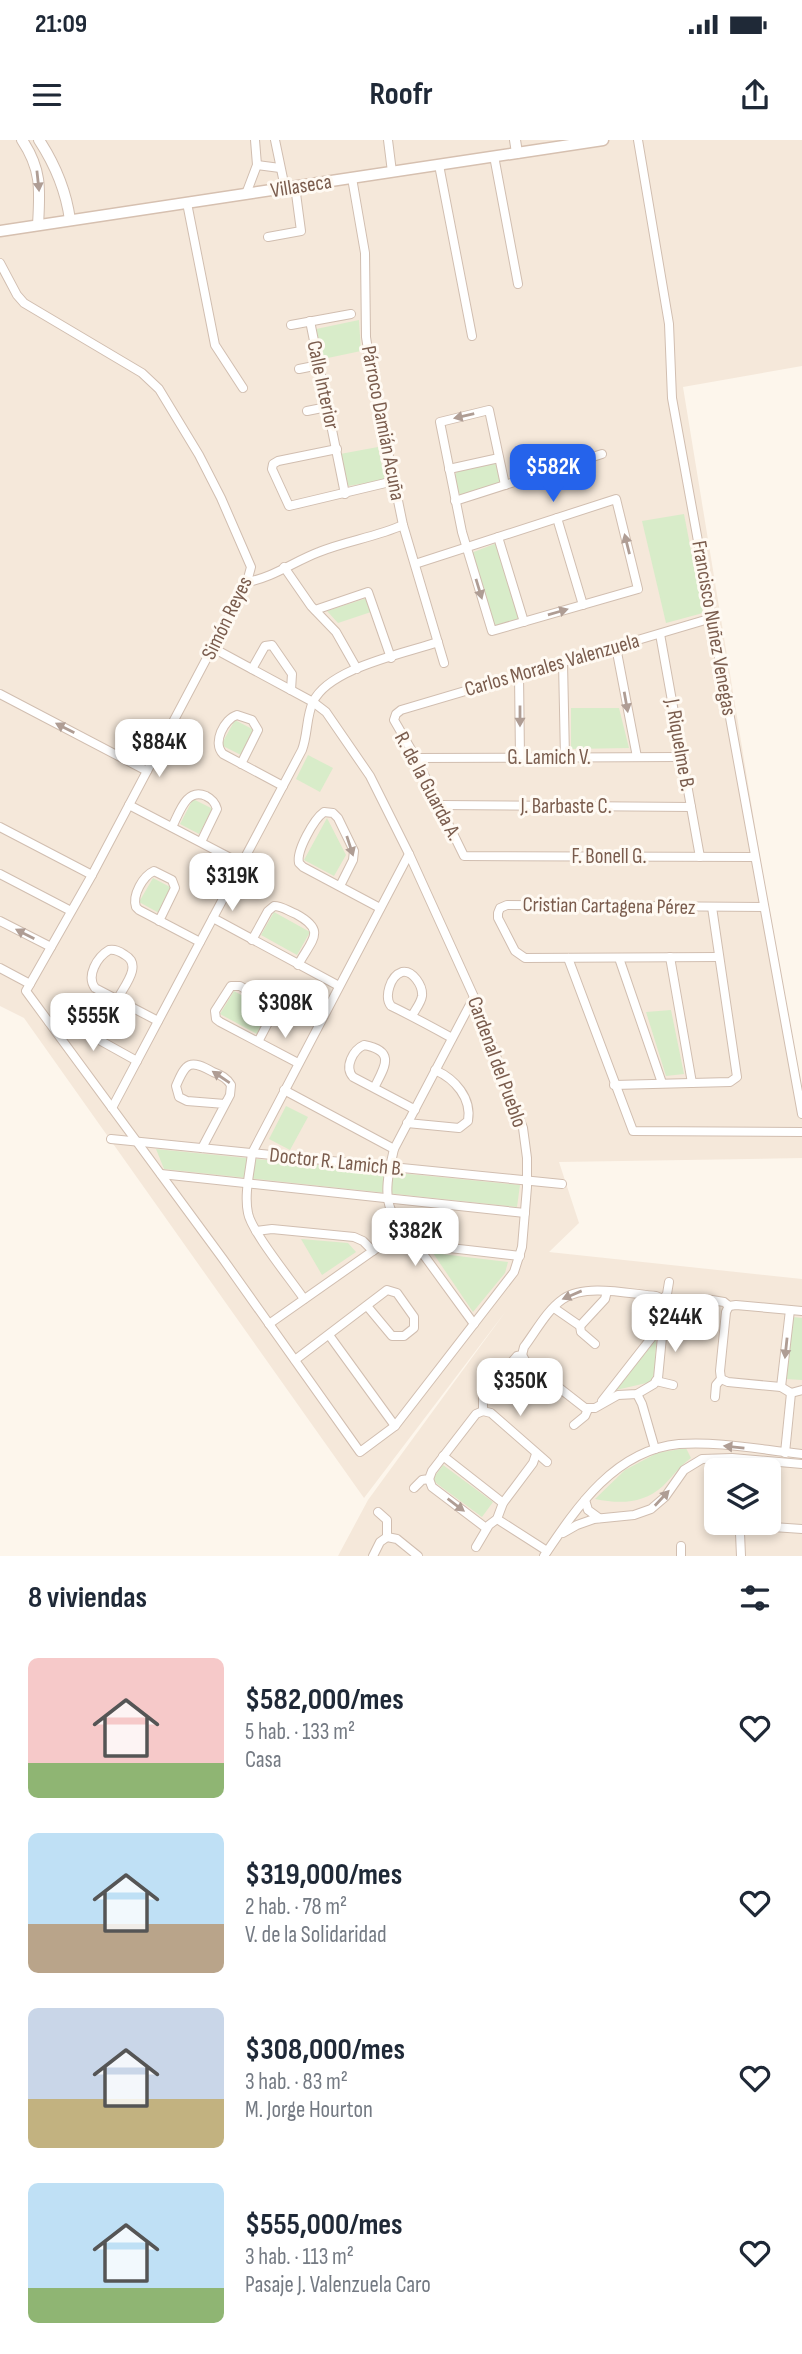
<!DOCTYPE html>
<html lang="es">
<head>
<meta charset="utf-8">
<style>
  :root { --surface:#fff; --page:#f6f6f7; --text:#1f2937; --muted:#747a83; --accent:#2563eb }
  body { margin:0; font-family:"Sofia Sans Condensed",sans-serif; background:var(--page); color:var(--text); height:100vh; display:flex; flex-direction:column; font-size:26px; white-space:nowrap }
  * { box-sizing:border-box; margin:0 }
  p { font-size:23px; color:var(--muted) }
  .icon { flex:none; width:38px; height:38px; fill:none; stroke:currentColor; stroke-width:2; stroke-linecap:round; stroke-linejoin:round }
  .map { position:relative; height:1416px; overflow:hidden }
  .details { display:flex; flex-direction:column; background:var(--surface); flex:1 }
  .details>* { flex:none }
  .fabs { position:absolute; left:704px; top:1318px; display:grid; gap:14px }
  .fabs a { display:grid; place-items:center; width:77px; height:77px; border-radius:10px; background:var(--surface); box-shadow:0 4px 10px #0003; font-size:35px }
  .price { position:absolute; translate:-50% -60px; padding:0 16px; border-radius:14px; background:#fff; color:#222; font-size:23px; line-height:46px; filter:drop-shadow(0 2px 4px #0008) }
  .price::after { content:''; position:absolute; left:50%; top:42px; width:21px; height:16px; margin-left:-10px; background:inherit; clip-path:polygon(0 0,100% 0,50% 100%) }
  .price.current { background:var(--accent); color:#fff }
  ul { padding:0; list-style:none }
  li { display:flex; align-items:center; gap:21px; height:175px; padding:0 28px }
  li span { display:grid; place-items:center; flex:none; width:196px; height:140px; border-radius:10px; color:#555 }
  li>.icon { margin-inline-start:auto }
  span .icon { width:84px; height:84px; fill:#fffc; stroke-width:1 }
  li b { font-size:30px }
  h2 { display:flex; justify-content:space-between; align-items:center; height:84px; padding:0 28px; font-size:30px }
  .status { display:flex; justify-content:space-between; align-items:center; height:49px; padding:0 35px; background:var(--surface); direction:ltr }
  .status svg { height:19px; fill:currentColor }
  header { display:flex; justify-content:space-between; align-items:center; height:91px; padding:0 28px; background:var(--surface); font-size:32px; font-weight:700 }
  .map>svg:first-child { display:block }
  .residential { fill:#f5e8da; fill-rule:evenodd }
  .green { fill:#d8ecc9 }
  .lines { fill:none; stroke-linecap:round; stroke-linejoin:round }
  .minor-casing { stroke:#d1beb0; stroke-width:10 }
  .tertiary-casing { stroke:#d1beb0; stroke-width:12 }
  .secondary-casing { stroke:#d6c0b0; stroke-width:13 }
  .minor { stroke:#fff; stroke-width:8 }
  .tertiary { stroke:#fff; stroke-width:10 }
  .secondary { stroke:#fff; stroke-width:10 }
  .oneway { fill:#af9d94 }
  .labels { text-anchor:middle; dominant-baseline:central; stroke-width:6; stroke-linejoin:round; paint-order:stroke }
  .street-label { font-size:21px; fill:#7a5c4d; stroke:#fffaf3 }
</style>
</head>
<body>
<div class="status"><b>21:09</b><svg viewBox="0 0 49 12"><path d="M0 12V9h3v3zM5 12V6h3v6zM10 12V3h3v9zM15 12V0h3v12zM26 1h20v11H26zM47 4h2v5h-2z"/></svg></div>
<header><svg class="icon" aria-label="menu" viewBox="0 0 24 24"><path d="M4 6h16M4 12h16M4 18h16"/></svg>Roofr<svg class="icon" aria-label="share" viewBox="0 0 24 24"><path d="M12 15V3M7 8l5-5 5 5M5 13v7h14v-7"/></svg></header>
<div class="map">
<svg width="802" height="1416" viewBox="0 0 802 1416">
  <rect width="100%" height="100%" fill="#fdf6ec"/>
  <path class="residential" d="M0 0H802V226L683 247 790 900 802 955V1018L559 1022 579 1083 549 1112 802 1139V1416H338L368 1360 506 1171 364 1358 24 878 0 866ZM716 1330H768V1382H716Z"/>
  <g class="green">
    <path d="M359 180 361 211 323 219 316 189Z"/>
    <path d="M378 307 385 340 348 346 340 314Z"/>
    <path d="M495 322 501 341 499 344 463 355 458 353 455 335 458 330Z"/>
    <path d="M684 374 703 473 666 483 642 381Z"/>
    <path d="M497 403 520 478 494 487 471 413Z"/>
    <path d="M367 458 371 472 338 483 327 471Z"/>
    <path d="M571 568H619L629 608 571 609Z"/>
    <path d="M235 580 254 590 241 615 221 605Z"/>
    <path d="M308 615 333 628 320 652 296 639Z"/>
    <path d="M193 659 213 669 199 694 180 684Z"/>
    <path d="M327 678 346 715 334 736 304 720Z"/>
    <path d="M153 738 172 748 159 773 139 762Z"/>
    <path d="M274 772 310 792 297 815 261 795Z"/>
    <path d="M234 851 270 871 257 894 220 874Z"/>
    <path d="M671 870 684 934 666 936 646 872Z"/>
    <path d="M286 966 308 977 290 1010 269 999Z"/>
    <path d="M156 1009 520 1045 517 1067 164 1029Z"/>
    <path d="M301 1099 348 1103 356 1112 322 1135Z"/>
    <path d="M433 1113 508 1122 505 1133 473 1172Z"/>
    <path d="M793 1177 802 1178V1240L786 1239Z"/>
    <path d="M656 1200 655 1231 651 1242 616 1250Z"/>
    <path d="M686 1308 691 1318C680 1326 673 1336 663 1346 643 1364 620 1364 595 1359L625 1330 657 1313Z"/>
    <path d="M443 1325 493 1362 482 1377 432 1340Z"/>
  </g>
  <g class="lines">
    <defs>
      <g id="minor">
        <path d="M275 0 285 48"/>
        <path d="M388 0 392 32"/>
        <path d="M638 0 669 184 672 258 802 974"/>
        <path d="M494 16 518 144"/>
        <path d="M257 25 280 28"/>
        <path d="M439 25 472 196"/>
        <path d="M352 38 365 113 366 197 371 229 403 385 444 523"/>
        <path d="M246 54 257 25 255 0"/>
        <path d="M187 63 215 205 243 248"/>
        <path d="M268 97 301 91 295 46"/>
        <path d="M0 123 17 155 24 163 142 233 159 249 199 315 221 358 251 427 247 442 213 508 209 514 92 735 26 851 223 1119 360 1312 395 1286 514 1132 522 1107 527 1047V1018L523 988 474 857 409 714 370 636 326 572 313 562 213 508"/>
        <path d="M310 181 345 354"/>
        <path d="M291 185 351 174"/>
        <path d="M299 229 319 225"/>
        <path d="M307 271 327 267"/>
        <path d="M337 309 278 321 273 324 272 329 289 366 394 341"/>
        <path d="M449 329 499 318"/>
        <path d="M455 361 602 314"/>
        <path d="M557 378 583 465"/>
        <path d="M498 397 524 482"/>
        <path d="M415 424 616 359 638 449 492 491 462 392 440 282 489 270 505 345"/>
        <path d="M284 427 311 466 336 492 357 529"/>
        <path d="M247 442C272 438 295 421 319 412 346 401 376 397 403 385"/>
        <path d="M315 470 368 452 391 518"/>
        <path d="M712 478 401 570 396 574 394 580 416 618 464 716 754 717"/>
        <path d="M660 494 700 717"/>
        <path d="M616 507 637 617"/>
        <path d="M563 522 565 618"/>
        <path d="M252 529 265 506 272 505 292 534 291 550"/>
        <path d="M519 535 520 618"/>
        <path d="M0 554 147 631"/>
        <path d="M416 618 682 617"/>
        <path d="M241 624 258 590 252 580 237 575C224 579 212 603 223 614L283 646"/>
        <path d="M129 665 242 724"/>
        <path d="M440 665 691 667"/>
        <path d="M0 687 92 735"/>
        <path d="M172 687C179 674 186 647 206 656 212 659 215 662 217 669L201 702"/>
        <path d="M0 734 71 771"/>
        <path d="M340 746 353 720 354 711 338 678 333 673 324 672C314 679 296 711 299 723L303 727 380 768"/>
        <path d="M213 778 339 846"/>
        <path d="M0 781 51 807"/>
        <path d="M159 781 175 748 172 740 154 731C143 736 132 755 136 767L139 770 200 802"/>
        <path d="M252 800 268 771 274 766C282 766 288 771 296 774 327 791 312 799 298 825"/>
        <path d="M670 817 692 943"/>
        <path d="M719 817 525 818 515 811 498 778V773L500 768 507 765 763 767"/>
        <path d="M568 818 633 991 802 992"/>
        <path d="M619 818 662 943"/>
        <path d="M0 828 30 844"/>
        <path d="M117 860C124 846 143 825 125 815 119 811 115 809 109 810 97 817 86 836 95 848L158 881"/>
        <path d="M412 876C415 870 421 863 422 856 423 846 413 830 402 832 390 836 384 857 391 866 412 876 432 887 452 898"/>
        <path d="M49 882 57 880 65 881 137 921"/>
        <path d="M258 902 273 873 272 865 240 846H231L215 871 216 879 220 882 298 923"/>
        <path d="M614 945 730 942 737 937 712 767"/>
        <path d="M374 948C384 928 397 911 364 905 353 910 344 927 353 937L410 967 415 970"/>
        <path d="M284 950 394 1009"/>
        <path d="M112 968 302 610C308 594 306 577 313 562 329 528 403 514 438 502"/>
        <path d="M407 983 459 988 468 981C472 958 455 939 435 930"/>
        <path d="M111 999 562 1044"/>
        <path d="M202 1008 230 955 231 945C227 938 221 935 213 932 190 919 186 922 176 946L179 957 187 961 225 964"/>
        <path d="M161 1034 525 1073"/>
        <path d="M256 1091 272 1089 354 1097 363 1101 373 1111"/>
        <path d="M415 1104 520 1116"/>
        <path d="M304 1159C292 1141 251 1091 248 1073 244 1054 250 1032 252 1013L409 714"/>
        <path d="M706 1159 724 1162 729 1166 736 1165 802 1171"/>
        <path d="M554 1168 580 1186 581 1192 595 1204"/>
        <path d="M269 1184 404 1089"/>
        <path d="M474 1184 391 1070C383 1052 390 1027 394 1009L474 857"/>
        <path d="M580 1186 605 1159 607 1151"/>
        <path d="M329 1195 395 1286"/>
        <path d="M522 1215 526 1222 585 1268H595L618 1255 637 1254 654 1244 658 1238 665 1166 663 1159 667 1154 669 1142"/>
        <path d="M295 1220 387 1150 397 1153 414 1177V1188L404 1196H392L367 1166"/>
        <path d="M510 1224 517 1216 522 1215 524 1207C536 1191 547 1170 563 1159 585 1143 630 1154 656 1156L663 1159"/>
        <path d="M721 1239 728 1242 781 1247 791 1253"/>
        <path d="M656 1241 673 1245"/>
        <path d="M781 1247 790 1170"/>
        <path d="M791 1253 802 1250"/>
        <path d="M637 1254 642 1264 655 1309"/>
        <path d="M715 1257 716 1245 721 1239 720 1231 726 1172 729 1166"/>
        <path d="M602 1261 663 1183"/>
        <path d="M483 1271 491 1273 547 1322"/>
        <path d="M483 1271V1259L488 1251"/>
        <path d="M574 1285 585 1276 588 1269"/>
        <path d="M785 1313 791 1253"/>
        <path d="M443 1316 503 1363"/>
        <path d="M429 1339 432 1347 486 1388"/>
        <path d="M414 1348 422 1340 429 1339 432 1331 476 1274 483 1271"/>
        <path d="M585 1360 588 1370 599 1378"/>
        <path d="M378 1372 387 1380V1397"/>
        <path d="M497 1379 547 1411"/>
        <path d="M563 1393 577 1385 594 1379 634 1375 651 1369 665 1357 684 1330 702 1319 732 1318 802 1324"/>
        <path d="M387 1397 397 1399 418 1416"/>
        <path d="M681 1406V1416"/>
        <path d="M476 1407 489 1385 497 1379 503 1363 533 1323 536 1314"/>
        <path d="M373 1416 380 1402 387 1397"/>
        <path d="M544 1416C577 1367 615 1310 679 1304 719 1301 762 1310 802 1314"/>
        <path d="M741 1416 740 1393 745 1385 802 1389"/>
      </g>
      <g id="tertiary">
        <path d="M22 0C42 30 40 50 38 85"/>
        <path d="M39 0C56 26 66 50 70 80"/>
        <path d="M515 0 517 13"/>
      </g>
      <path id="secondary" d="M0 91 603 0"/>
    </defs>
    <use href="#minor" class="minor-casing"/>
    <use href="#tertiary" class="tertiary-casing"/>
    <use href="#secondary" class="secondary-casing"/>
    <use href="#minor" class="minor"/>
    <use href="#tertiary" class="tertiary"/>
    <use href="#secondary" class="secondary"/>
  </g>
  <defs><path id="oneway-solid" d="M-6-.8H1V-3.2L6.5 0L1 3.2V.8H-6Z" transform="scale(1.75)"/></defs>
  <g class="oneway">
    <use href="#oneway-solid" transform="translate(38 41) rotate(84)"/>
    <use href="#oneway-solid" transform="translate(464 276) rotate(167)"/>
    <use href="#oneway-solid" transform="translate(627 404) rotate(-104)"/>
    <use href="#oneway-solid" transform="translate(479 449) rotate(73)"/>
    <use href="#oneway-solid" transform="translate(558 472) rotate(-16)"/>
    <use href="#oneway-solid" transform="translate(626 562) rotate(80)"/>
    <use href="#oneway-solid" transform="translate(520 576) rotate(90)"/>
    <use href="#oneway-solid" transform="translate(65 588) rotate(-153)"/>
    <use href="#oneway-solid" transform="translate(350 706) rotate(72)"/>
    <use href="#oneway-solid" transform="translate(25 794) rotate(-153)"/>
    <use href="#oneway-solid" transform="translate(221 937) rotate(-146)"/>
    <use href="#oneway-solid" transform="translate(572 1155) rotate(157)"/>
    <use href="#oneway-solid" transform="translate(786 1208) rotate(96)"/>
    <use href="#oneway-solid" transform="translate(734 1307) rotate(-174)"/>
    <use href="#oneway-solid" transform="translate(662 1358) rotate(-47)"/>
    <use href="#oneway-solid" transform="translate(456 1365) rotate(37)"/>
  </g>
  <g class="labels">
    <g class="street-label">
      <text transform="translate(301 46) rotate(-9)">Villaseca</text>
      <text transform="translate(323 245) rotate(78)">Calle Interior</text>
      <text transform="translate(383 283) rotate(79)">Párroco Damián Acuña</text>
      <text transform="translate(227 478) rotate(-64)">Simón Reyes</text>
      <text transform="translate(714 488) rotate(80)">Francisco Nuñez Venegas</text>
      <text transform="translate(552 525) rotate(-16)">Carlos Morales Valenzuela</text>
      <text transform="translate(680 605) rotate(80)">J. Riquelme B.</text>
      <text x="549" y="617">G. Lamich V.</text>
      <text transform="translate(428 646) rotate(62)">R. de la Guarda A.</text>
      <text x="566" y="666">J. Barbaste C.</text>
      <text x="609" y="716">F. Bonell G.</text>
      <text transform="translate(609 766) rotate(1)">Cristian Cartagena Pérez</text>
      <text transform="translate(497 922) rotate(70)">Cardenal del Pueblo</text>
      <text transform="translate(337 1022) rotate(6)">Doctor R. Lamich B.</text>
    </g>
  </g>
</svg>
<div class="fabs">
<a><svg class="icon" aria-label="layers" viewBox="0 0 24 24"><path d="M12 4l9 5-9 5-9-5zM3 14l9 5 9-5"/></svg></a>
</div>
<b class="price current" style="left:553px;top:364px">$582K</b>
<b class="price" style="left:159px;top:639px">$884K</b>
<b class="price" style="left:232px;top:773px">$319K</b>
<b class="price" style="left:285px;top:900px">$308K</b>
<b class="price" style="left:93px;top:913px">$555K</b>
<b class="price" style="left:415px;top:1128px">$382K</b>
<b class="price" style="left:675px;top:1214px">$244K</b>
<b class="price" style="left:520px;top:1278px">$350K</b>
</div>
<section class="details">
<h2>8 viviendas<svg class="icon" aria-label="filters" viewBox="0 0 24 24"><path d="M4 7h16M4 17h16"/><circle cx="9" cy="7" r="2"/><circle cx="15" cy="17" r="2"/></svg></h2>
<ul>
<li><span style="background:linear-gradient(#f6c9c9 75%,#8fb573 0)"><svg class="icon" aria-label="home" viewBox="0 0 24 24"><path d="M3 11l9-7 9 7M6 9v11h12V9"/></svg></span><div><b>$582,000/mes</b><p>5 hab. · 133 m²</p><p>Casa</p></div><svg class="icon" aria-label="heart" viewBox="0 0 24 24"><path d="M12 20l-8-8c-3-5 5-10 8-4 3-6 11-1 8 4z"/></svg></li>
<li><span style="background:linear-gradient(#bfe0f5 65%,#b9a48a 0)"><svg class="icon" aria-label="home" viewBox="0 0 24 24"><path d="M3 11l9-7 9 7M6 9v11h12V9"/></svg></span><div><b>$319,000/mes</b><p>2 hab. · 78 m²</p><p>V. de la Solidaridad</p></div><svg class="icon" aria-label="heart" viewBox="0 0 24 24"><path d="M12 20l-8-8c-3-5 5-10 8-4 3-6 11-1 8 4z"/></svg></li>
<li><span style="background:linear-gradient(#c9d6e8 65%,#c2b280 0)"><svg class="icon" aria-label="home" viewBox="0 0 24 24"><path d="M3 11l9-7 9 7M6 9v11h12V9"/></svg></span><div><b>$308,000/mes</b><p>3 hab. · 83 m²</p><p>M. Jorge Hourton</p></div><svg class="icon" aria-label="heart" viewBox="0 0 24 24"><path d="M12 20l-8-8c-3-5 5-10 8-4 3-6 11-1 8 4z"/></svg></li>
<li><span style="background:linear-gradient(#bfe0f5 75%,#8fb573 0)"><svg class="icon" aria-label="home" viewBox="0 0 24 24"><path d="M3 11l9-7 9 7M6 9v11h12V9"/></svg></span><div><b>$555,000/mes</b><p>3 hab. · 113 m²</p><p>Pasaje J. Valenzuela Caro</p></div><svg class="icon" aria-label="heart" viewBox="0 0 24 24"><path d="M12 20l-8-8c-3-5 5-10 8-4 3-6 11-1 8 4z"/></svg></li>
</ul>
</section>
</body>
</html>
